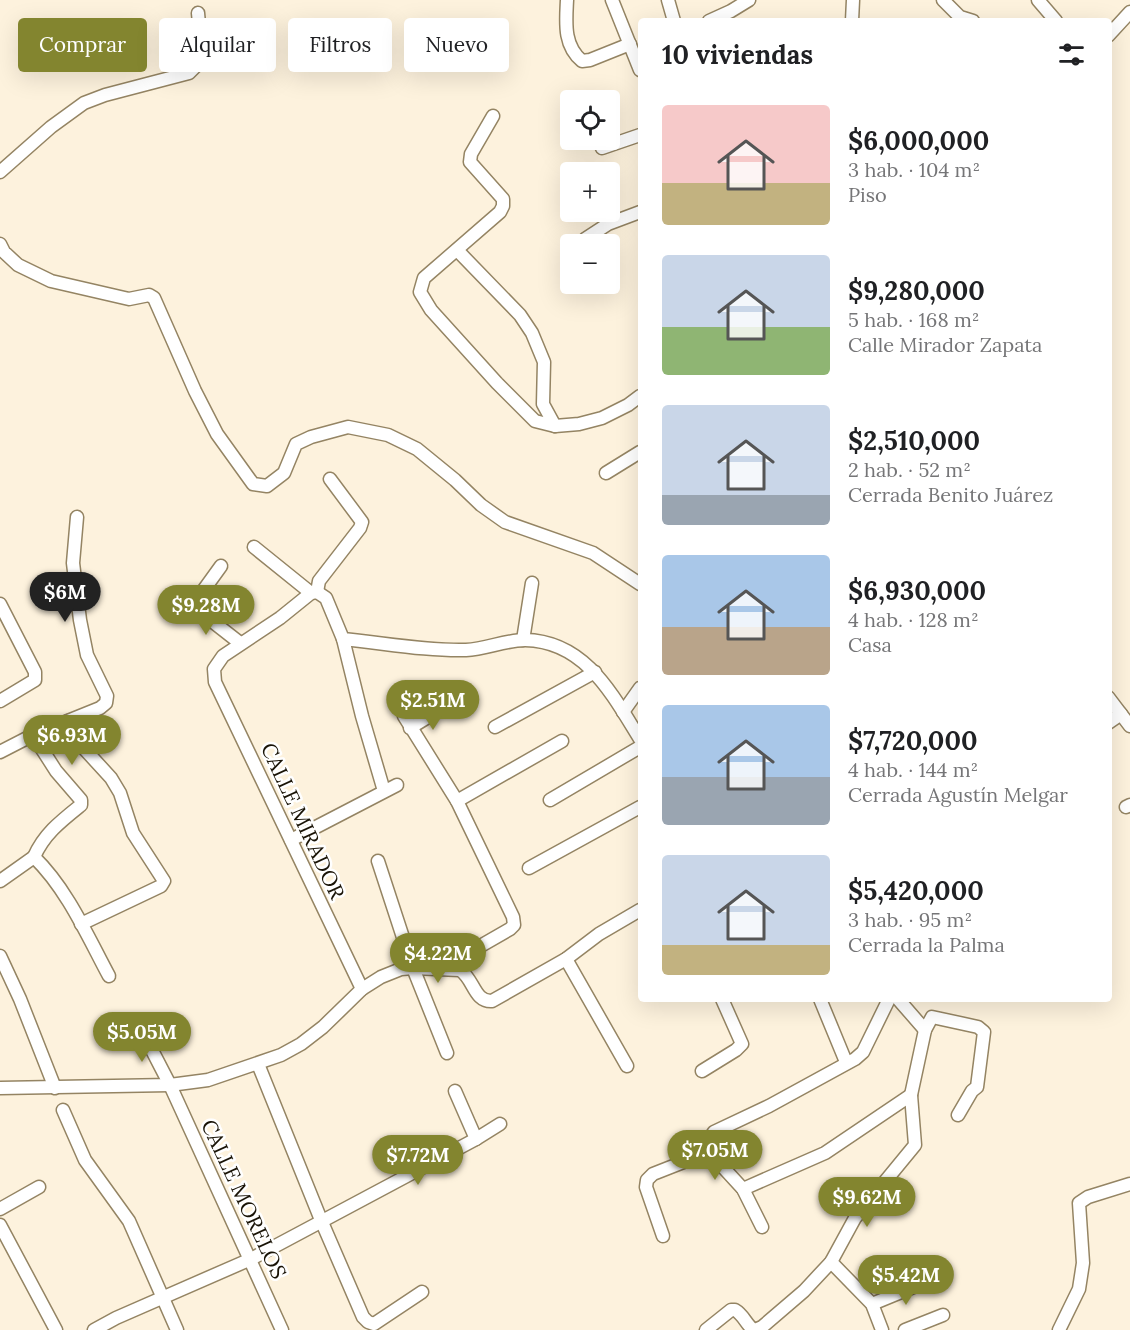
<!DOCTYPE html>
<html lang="es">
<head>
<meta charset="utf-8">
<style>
  :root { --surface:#fff; --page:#f2f2f2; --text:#202124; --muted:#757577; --accent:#83852f }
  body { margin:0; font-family:Lora,serif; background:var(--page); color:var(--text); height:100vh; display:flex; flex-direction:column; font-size:22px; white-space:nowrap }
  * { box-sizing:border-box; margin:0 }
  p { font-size:20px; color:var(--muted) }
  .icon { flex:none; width:33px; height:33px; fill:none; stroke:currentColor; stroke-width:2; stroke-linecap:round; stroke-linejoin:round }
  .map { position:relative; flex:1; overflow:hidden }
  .details { position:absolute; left:638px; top:18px; width:474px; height:984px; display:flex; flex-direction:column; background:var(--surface); border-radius:6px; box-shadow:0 6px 24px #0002 }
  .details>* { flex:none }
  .hud { position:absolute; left:18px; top:18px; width:530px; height:54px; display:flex; gap:12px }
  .controls { position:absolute; left:560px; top:90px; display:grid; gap:12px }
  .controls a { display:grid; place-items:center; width:60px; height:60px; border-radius:6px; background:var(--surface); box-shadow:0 6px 24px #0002; font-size:30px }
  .price { position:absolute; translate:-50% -51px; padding:0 14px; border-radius:21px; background:var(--accent); color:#fff; font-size:20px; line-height:39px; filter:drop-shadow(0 2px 3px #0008) }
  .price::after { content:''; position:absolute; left:50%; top:36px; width:18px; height:14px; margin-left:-9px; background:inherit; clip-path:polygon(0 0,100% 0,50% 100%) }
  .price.current { background:#222; color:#fff }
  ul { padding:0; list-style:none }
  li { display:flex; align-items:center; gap:18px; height:150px; padding:0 24px }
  li span { display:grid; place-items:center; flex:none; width:168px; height:120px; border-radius:6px; color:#555 }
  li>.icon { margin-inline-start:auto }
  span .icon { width:72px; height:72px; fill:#fffc; stroke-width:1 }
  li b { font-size:26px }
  h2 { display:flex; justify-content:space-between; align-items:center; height:72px; padding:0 24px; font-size:26px }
  .pill { padding:0 21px; border-radius:6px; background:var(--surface); box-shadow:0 6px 24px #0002; font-size:21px; line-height:54px }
  .pill.current { background:var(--accent); color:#fff }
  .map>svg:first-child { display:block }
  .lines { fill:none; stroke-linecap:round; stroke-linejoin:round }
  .minor-casing { stroke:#948463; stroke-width:15 }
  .minor { stroke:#fff; stroke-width:12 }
  .labels { text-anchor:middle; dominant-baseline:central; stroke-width:5; stroke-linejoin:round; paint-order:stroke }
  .street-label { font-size:21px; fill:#191306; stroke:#fff }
</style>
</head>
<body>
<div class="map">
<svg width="1130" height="1330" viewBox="0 0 1130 1330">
  <rect width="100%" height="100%" fill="#fdf2dd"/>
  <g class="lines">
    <defs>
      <g id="minor">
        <path d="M567 0C566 22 563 45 582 61L590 60 630 44"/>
        <path d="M612 0 640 70"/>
        <path d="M668 0 674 21"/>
        <path d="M943 0 960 17 973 21"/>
        <path d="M1038 0 1056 21"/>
        <path d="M709 21 731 11 749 0"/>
        <path d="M852 21 853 0"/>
        <path d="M1108 36 1130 12"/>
        <path d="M493 116 471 154 470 162 503 199V206L500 212 424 278 420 292 431 310 497 383 535 421 555 426 579 424 602 418 628 405 640 396"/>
        <path d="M602 148 640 135"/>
        <path d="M0 172 51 127 84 103 105 95 189 73 200 62 201 46 198 13"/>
        <path d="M585 239 608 224 640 212"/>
        <path d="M0 244 4 252 18 265 51 281 129 299 149 295 154 298 195 391 217 434 253 484 267 486 284 473 296 444 311 437 348 427 388 435 417 449 455 480 481 505 505 522 593 553 640 584"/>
        <path d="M457 250 520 315 532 333 544 362 543 404 555 426"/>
        <path d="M606 473 640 452"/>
        <path d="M254 547 311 593"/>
        <path d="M221 566 195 602 194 607 240 643"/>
        <path d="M317 592 319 581 360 528 362 522 330 479"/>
        <path d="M0 604 35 672V680L0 701"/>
        <path d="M343 639 362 716 384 791"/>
        <path d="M523 640 532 583"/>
        <path d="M1108 697 1130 726"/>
        <path d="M623 712 640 688"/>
        <path d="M404 716 457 801 513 917 514 925 510 929 470 952 465 957 460 970"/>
        <path d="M68 721 79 743 111 778 120 793 133 833 164 881 161 886 81 924"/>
        <path d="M1108 723 1121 714"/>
        <path d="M495 727 595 672"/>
        <path d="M410 728 441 709"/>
        <path d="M33 735 56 771 81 800V805C61 821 44 834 34 857"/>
        <path d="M0 752 33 735 100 708 106 703 107 696 87 655 80 620 73 563 77 517"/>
        <path d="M550 800 640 747"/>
        <path d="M457 801 562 741"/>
        <path d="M1126 807 1130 805"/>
        <path d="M291 840 397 785"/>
        <path d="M34 857C67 889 87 935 109 976"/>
        <path d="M378 861 413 968 447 1053"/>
        <path d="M529 868 640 807"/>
        <path d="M0 881 34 857"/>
        <path d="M0 956 20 999 55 1088"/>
        <path d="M566 959 627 1066"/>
        <path d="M362 989 215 682 214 669 223 656 280 618 311 593 317 592 326 598 343 639C384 643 426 651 466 650 486 649 506 640 525 640 585 641 612 694 640 739"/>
        <path d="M820 999 846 1062"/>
        <path d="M898 999 925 1030"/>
        <path d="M140 1027 170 1085 282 1330"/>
        <path d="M258 1064 321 1220 363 1317 368 1322 374 1324 422 1292"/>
        <path d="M702 1071 736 1050 742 1044 722 999"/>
        <path d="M0 1088 170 1085 208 1080 281 1055 301 1044 323 1027 362 989 381 977 401 969 413 968 460 970C474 979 474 1002 492 1001L566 959 599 934 640 910"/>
        <path d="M455 1091 476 1139"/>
        <path d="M63 1110 85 1160 129 1221 177 1330"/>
        <path d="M709 1152 708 1141 714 1132 769 1106 855 1059 863 1052 889 999"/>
        <path d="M709 1152 743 1189 762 1227"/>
        <path d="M743 1189 825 1153 911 1095"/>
        <path d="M0 1209 39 1187"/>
        <path d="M0 1225 56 1330"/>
        <path d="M663 1236 646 1187 647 1180 653 1174 709 1152"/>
        <path d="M831 1262 872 1304 882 1330"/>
        <path d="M872 1304 928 1281"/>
        <path d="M94 1330 116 1318 251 1259 476 1139 500 1124"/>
        <path d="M706 1330 731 1310H735C744 1315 746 1325 754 1330"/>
        <path d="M755 1330 762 1327 804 1291 831 1262 855 1218 915 1145 911 1095 925 1030 932 1017 978 1027 984 1032 977 1087 972 1091 958 1115"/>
        <path d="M905 1330 943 1315"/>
        <path d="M1059 1330 1079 1289 1083 1263 1079 1203 1088 1197 1130 1184"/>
      </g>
    </defs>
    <use href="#minor" class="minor-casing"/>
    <use href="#minor" class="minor"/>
  </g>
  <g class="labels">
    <g class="street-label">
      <text transform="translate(303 821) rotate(65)">CALLE MIRADOR</text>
      <text transform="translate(244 1199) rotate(65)">CALLE MORELOS</text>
    </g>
  </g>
</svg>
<div class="controls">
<a><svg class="icon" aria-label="locate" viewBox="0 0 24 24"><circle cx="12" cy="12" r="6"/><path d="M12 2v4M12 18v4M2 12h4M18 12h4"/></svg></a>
<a>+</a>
<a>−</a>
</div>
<b class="price current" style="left:65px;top:623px">$6M</b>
<b class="price" style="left:206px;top:636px">$9.28M</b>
<b class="price" style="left:433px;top:731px">$2.51M</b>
<b class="price" style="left:72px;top:766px">$6.93M</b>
<b class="price" style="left:438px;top:984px">$4.22M</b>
<b class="price" style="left:142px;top:1063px">$5.05M</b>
<b class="price" style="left:715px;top:1181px">$7.05M</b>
<b class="price" style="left:418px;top:1186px">$7.72M</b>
<b class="price" style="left:867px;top:1228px">$9.62M</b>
<b class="price" style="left:906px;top:1306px">$5.42M</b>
<div class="hud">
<a class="pill current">Comprar</a>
<a class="pill">Alquilar</a>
<a class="pill">Filtros</a>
<a class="pill">Nuevo</a>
</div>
<section class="details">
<h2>10 viviendas<svg class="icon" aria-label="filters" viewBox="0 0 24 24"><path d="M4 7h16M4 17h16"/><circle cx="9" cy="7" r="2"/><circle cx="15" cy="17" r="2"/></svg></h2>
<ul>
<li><span style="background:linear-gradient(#f6c9c9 65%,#c2b280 0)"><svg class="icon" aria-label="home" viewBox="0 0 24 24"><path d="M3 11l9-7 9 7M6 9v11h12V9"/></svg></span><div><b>$6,000,000</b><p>3 hab. · 104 m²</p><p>Piso</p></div></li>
<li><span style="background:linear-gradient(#c9d6e8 60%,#8fb573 0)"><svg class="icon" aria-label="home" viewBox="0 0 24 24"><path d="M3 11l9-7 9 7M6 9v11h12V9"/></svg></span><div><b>$9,280,000</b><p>5 hab. · 168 m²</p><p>Calle Mirador Zapata</p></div></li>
<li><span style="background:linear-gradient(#c9d6e8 75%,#9aa5b1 0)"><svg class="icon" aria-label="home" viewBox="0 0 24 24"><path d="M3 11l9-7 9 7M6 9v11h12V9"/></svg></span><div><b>$2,510,000</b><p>2 hab. · 52 m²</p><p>Cerrada Benito Juárez</p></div></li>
<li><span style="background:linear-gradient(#a9c7e8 60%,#b9a48a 0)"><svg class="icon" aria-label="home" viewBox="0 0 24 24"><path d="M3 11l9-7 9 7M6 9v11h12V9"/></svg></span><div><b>$6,930,000</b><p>4 hab. · 128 m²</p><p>Casa</p></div></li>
<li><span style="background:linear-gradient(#a9c7e8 60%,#9aa5b1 0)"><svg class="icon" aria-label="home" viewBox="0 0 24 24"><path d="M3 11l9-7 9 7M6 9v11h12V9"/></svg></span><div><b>$7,720,000</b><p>4 hab. · 144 m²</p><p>Cerrada Agustín Melgar</p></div></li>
<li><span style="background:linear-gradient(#c9d6e8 75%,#c2b280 0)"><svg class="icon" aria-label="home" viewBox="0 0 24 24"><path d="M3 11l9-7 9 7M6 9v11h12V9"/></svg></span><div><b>$5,420,000</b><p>3 hab. · 95 m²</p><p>Cerrada la Palma</p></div></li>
</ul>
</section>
</div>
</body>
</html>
